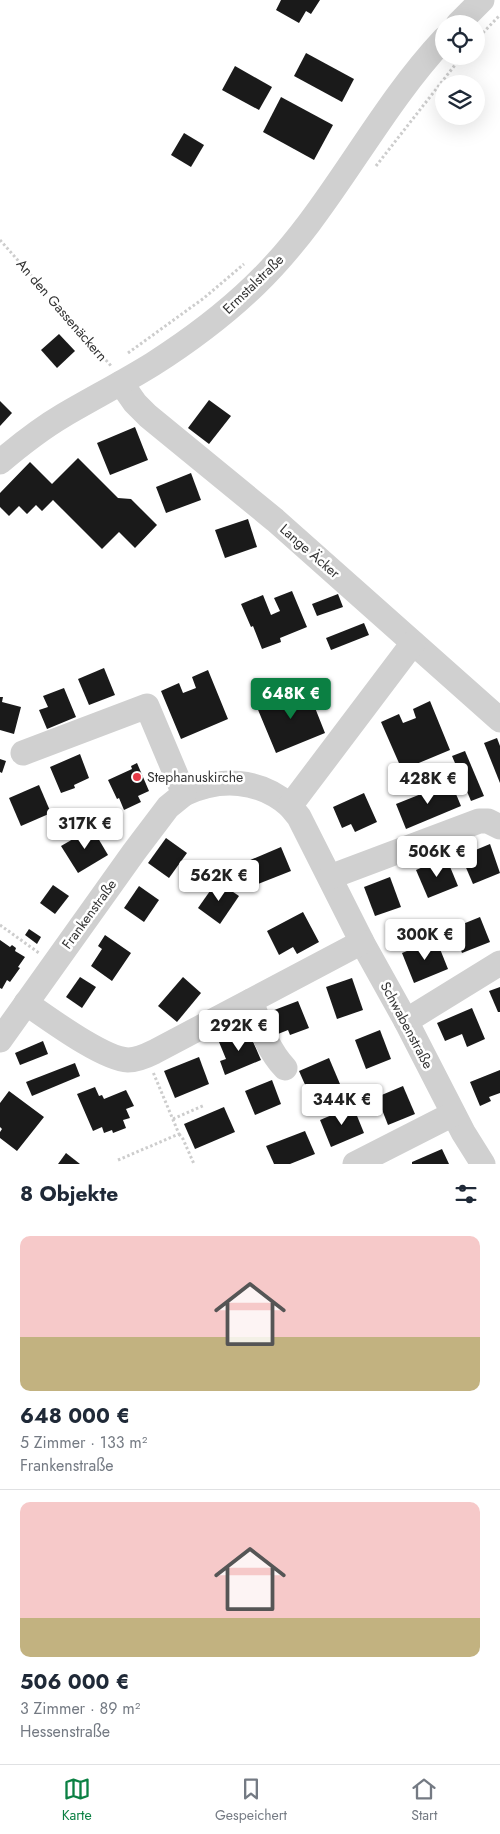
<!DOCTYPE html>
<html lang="de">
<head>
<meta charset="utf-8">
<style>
  :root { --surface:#fff; --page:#f2f2f3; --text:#1f2937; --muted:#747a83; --line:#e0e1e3; --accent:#0b8043 }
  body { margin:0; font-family:Jost,sans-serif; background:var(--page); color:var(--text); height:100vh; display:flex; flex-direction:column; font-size:19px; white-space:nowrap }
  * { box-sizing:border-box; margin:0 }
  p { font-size:16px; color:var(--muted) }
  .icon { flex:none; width:28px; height:28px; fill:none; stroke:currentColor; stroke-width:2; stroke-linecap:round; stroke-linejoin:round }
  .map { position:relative; height:1164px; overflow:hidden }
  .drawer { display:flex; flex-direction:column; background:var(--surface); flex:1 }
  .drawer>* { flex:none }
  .fabs { position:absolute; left:435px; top:15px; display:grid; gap:10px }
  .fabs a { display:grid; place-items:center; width:50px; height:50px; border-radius:50%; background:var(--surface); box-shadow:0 5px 20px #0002; font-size:25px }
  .price { position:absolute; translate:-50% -42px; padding:0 11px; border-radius:5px; background:#fff; color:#222; font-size:16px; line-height:32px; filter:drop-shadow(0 1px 2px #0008) }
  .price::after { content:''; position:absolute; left:50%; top:30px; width:15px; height:11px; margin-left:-8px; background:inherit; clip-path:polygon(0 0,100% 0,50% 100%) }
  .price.selected { background:var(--accent); color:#fff }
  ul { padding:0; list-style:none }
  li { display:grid; align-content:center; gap:10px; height:265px; padding:0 20px }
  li+li { border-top:1px solid var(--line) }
  li span { display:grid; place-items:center; height:155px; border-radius:10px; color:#555 }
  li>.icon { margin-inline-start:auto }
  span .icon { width:90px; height:90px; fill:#fffc; stroke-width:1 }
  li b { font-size:21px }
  h2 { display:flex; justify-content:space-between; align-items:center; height:60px; padding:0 20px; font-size:21px }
  .tab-bar { display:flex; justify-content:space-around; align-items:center; height:70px; border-top:1px solid var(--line); background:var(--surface); font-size:14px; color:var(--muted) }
  .tab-bar a { display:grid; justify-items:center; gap:2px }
  .tab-bar .selected { color:var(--accent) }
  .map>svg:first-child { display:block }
  .building { fill:#1a1a1a }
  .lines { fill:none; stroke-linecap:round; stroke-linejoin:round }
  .path { stroke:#cdcdcd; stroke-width:3; stroke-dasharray:2.5 2.5; stroke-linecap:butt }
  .minor { stroke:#d0d0d0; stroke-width:25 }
  .poi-dot { fill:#e63946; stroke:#fff; stroke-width:2 }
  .labels { text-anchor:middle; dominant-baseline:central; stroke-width:5; stroke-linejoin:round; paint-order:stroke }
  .street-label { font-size:14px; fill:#333; stroke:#fff }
  .poi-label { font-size:14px; fill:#333; stroke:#fff; text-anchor:start }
</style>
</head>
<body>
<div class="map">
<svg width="500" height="1164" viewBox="0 0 500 1164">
  <rect width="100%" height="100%" fill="#fff"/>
  <g class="building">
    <path d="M281 0H320L311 14 306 11 299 23 276 10Z"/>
    <path d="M306 53 354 79 342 102 294 76Z"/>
    <path d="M235 66 272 87 259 110 222 90Z"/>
    <path d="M281 97 333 125 314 160 263 132Z"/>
    <path d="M184 133 204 145 191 167 171 155Z"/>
    <path d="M59 334 75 351 57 368 41 350Z"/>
    <path d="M209 400 231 416 209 444 188 428Z"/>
    <path d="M0 401 12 413 0 426Z"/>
    <path d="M135 427 148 460 110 475 97 443Z"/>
    <path d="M78 458 118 498 131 499 157 525 135 548 119 532 102 549 53 500 42 511 36 505 27 514 19 506 9 516 0 507V493L30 462 52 484Z"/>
    <path d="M191 473 201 500 166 513 156 487Z"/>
    <path d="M248 519 257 547 225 558 215 530Z"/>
    <path d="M292 591 307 627 280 638 281 642 262 649 253 626 251 627 241 604 263 595 271 615 280 611 274 598Z"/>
    <path d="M338 594 343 607 317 616 312 604Z"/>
    <path d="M364 623 369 635 331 650 326 638Z"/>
    <path d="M104 668 115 695 89 705 78 679Z"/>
    <path d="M208 670 228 719 181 739 161 691 179 683 183 693 196 688 192 677Z"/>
    <path d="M306 685 325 733 276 753 256 705 274 698 278 707 292 702 289 692Z"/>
    <path d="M64 688 76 717 47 729 39 710 48 707 43 696Z"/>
    <path d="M0 697H3L2 702 21 707 14 734 0 730Z"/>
    <path d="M430 701 450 750 402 770 381 722 399 714 403 723 416 718 413 709Z"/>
    <path d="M497 738 500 746V783L484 743Z"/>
    <path d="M465 751 484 796 471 801 452 756Z"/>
    <path d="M80 754 89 778 74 785 75 788 61 793 50 767Z"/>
    <path d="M0 759 6 761 2 773 0 772Z"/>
    <path d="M137 763 149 791 138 796 141 802 124 810 119 798 117 799 108 780 132 769 131 766Z"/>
    <path d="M451 782 461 806 406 829 396 804Z"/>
    <path d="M39 785 51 813 21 826 9 798Z"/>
    <path d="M364 793 377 822 355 832 351 824 342 828 333 807Z"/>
    <path d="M92 828 108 855 78 873 61 846Z"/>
    <path d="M166 838 187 853 169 878 148 863Z"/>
    <path d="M490 844 500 873 473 884 461 856Z"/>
    <path d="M281 847 291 871 258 884 248 861Z"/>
    <path d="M446 857 458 886 428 898 416 870Z"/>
    <path d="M390 877 401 907 375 916 364 887Z"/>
    <path d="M217 881 239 896 220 924 198 908Z"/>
    <path d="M53 885 69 896 55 914 40 903Z"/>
    <path d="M139 886 159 900 144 922 124 908Z"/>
    <path d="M303 912 319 942 297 954 293 947 279 955 267 931Z"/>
    <path d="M480 917 490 942 462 953 453 928Z"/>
    <path d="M29 929 41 937 37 944 25 935Z"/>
    <path d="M105 935 131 953 112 981 91 966 102 949 98 946Z"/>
    <path d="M436 939 448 969 414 983 402 953Z"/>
    <path d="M0 940 10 947 12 945 16 948 15 951 25 957 18 967 20 968 10 982 7 980 2 989 0 988Z"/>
    <path d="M80 977 96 987 82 1008 66 997Z"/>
    <path d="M183 977 201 993 177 1022 158 1006Z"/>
    <path d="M352 978 363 1010 337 1019 326 987Z"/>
    <path d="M500 987V1012H498L489 991Z"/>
    <path d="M298 1001 309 1028 290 1035 288 1030 278 1034 269 1012Z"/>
    <path d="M472 1008 485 1039 467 1047 462 1034 445 1041 437 1023Z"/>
    <path d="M248 1030 261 1060 225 1075 220 1061 226 1059 219 1042Z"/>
    <path d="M380 1030 391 1059 366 1069 355 1040Z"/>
    <path d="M43 1041 48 1054 20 1065 15 1053Z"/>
    <path d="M199 1057 209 1084 175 1098 164 1071Z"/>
    <path d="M329 1058 340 1084 310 1096 299 1071Z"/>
    <path d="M75 1063 80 1076 32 1096 26 1082Z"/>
    <path d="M500 1070V1093L489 1097 491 1101 480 1106 470 1082Z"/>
    <path d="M272 1080 281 1104 255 1115 245 1091Z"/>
    <path d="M403 1086 415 1114 388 1125 377 1097Z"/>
    <path d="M95 1087 99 1096 102 1095 104 1099 126 1090 134 1106 126 1109 130 1118 123 1120 126 1128 113 1133 112 1130 104 1133 102 1127 93 1131 77 1094Z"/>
    <path d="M9 1091 44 1117 17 1151 0 1138V1132L2 1129 0 1127V1103Z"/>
    <path d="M353 1106 364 1133 331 1147 320 1120Z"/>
    <path d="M224 1107 235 1132 195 1149 184 1124Z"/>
    <path d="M305 1131 315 1154 290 1164H274L266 1146Z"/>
    <path d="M442 1149 449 1164H412V1162Z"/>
    <path d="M66 1153 80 1164H58Z"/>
  </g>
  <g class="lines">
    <g class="path">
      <path d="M476 40 500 15"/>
      <path d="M376 166 462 56"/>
      <path d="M0 240 112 367"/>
      <path d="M128 353 204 298 244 264"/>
      <path d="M0 925 39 953"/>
      <path d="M173 1119 205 1105"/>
      <path d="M179 1134 183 1139 194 1164"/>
      <path d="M118 1160 179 1134 153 1072"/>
    </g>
    <g class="minor">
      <path d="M458 24 482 0"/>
      <path d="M121 383 135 403 148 416 275 520 500 720"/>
      <path d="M0 462C20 445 42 428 64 415 93 398 124 382 153 364 189 341 224 315 255 285 330 213 373 115 444 39"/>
      <path d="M23 753 147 706 184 794C220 777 259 779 290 806L413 643"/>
      <path d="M290 806 299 817 362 942 406 1021 463 1132 483 1164"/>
      <path d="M330 877 479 821H488L500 827"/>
      <path d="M251 1001C260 1025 267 1049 285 1068"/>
      <path d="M26 1003C48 1018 103 1059 128 1060 137 1060 146 1056 154 1052L362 942"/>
      <path d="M406 1021 500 963"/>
      <path d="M0 1040 134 852 168 807 184 794"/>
      <path d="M355 1164 453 1114"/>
    </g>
  </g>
  <circle class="poi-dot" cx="137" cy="777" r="5"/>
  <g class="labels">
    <g class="street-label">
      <text transform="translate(253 284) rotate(-44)">Ermstalstraße</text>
      <text transform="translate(62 310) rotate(49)">An den Gassenäckern</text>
      <text transform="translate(310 551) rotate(41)">Lange Äcker</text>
      <text transform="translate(89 914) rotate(-54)">Frankenstraße</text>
      <text transform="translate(407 1025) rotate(62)">Schwabenstraße</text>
    </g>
    <g class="poi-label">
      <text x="147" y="777">Stephanuskirche</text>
    </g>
  </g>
</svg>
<div class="fabs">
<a><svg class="icon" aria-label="locate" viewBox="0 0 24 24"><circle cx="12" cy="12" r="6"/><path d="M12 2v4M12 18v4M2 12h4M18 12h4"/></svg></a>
<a><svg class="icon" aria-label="layers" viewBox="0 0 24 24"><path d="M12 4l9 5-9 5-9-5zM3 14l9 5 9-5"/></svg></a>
</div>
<b class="price selected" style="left:291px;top:720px">648K €</b>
<b class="price" style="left:428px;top:805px">428K €</b>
<b class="price" style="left:85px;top:850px">317K €</b>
<b class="price" style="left:437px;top:878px">506K €</b>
<b class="price" style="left:219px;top:902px">562K €</b>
<b class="price" style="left:425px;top:961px">300K €</b>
<b class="price" style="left:239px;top:1052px">292K €</b>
<b class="price" style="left:342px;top:1126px">344K €</b>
</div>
<section class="drawer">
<h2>8 Objekte<svg class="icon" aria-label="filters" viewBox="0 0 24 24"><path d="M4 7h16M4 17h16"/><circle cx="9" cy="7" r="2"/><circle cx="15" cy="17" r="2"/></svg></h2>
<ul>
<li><span style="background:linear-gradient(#f6c9c9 65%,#c2b280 0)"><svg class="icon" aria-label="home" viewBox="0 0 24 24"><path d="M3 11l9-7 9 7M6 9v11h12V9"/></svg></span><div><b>648 000 €</b><p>5 Zimmer · 133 m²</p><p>Frankenstraße</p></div></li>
<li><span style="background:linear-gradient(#f6c9c9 75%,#c2b280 0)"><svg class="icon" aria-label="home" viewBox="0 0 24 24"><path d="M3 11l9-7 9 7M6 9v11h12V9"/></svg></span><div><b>506 000 €</b><p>3 Zimmer · 89 m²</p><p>Hessenstraße</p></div></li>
</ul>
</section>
<nav class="tab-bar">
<a class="selected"><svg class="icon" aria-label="map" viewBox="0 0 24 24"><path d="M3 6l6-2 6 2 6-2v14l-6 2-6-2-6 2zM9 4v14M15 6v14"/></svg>Karte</a>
<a><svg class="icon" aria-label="saved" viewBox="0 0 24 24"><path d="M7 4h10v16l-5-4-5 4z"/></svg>Gespeichert</a>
<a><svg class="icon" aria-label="home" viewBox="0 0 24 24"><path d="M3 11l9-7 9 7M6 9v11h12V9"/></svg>Start</a>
</nav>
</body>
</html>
